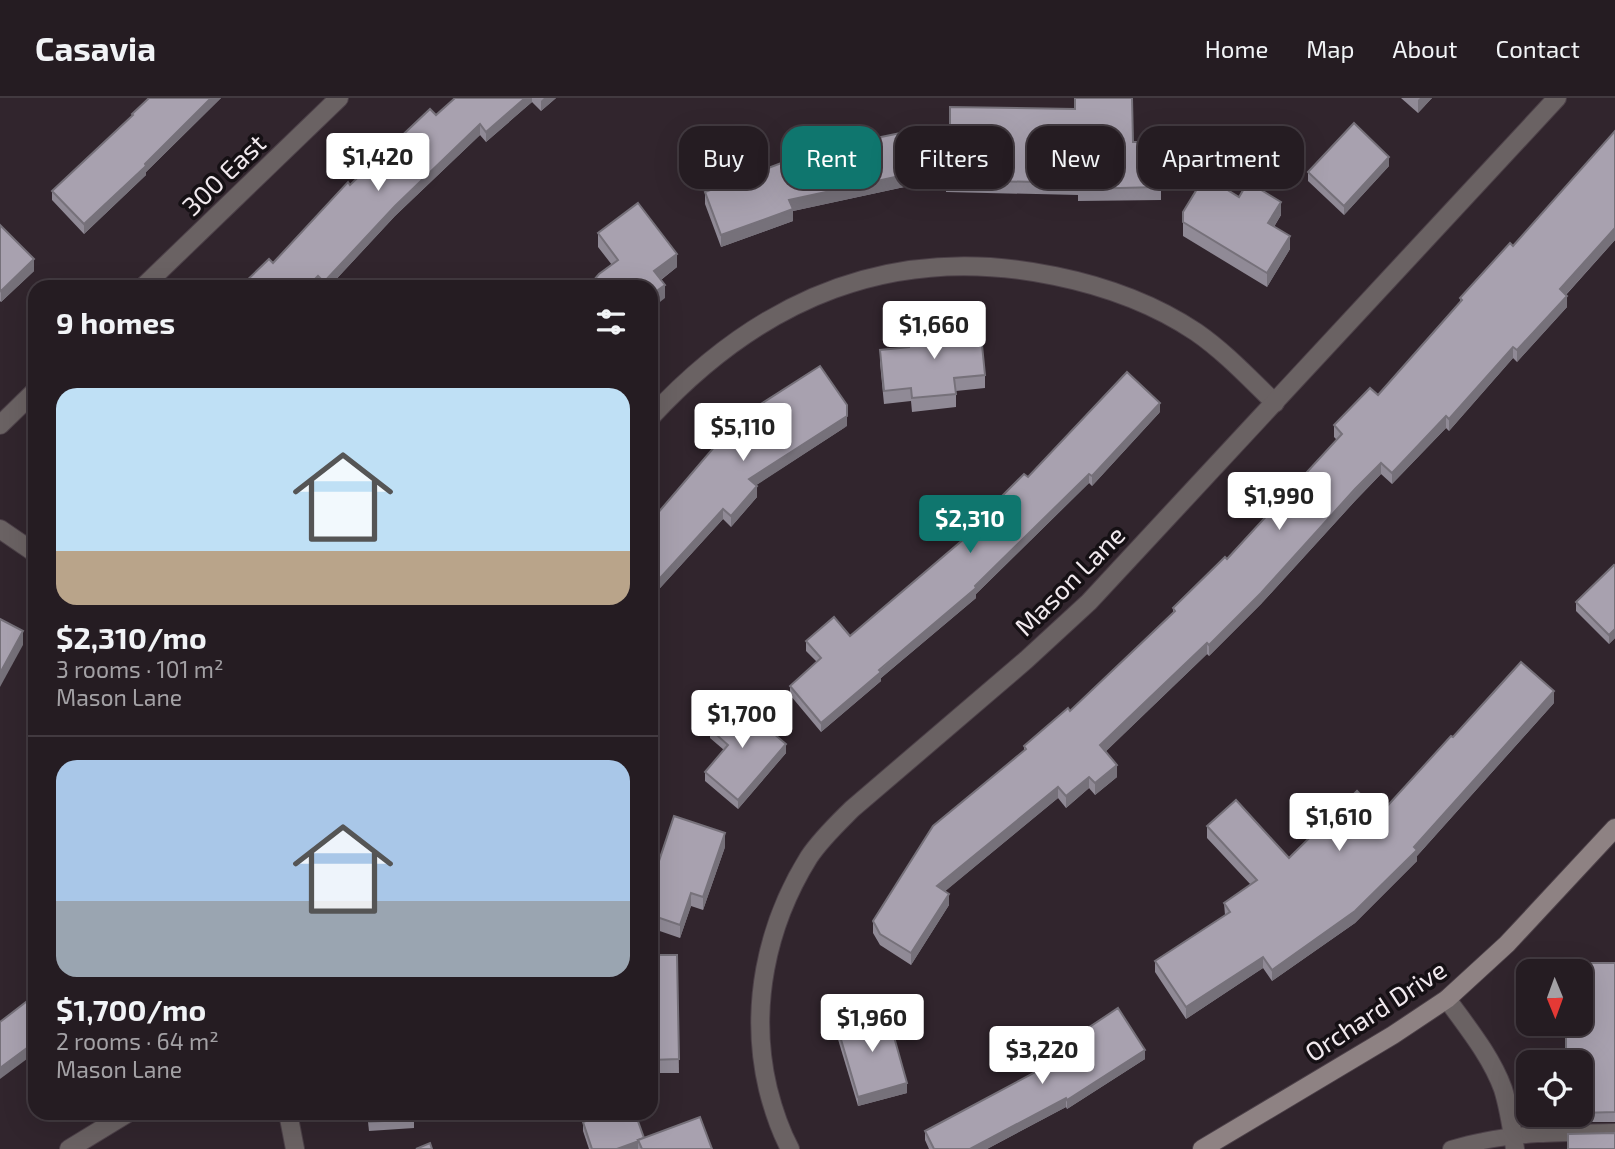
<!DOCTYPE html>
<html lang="en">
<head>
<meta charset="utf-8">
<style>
  :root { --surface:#251c22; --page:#2d252a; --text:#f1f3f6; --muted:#a3a1a5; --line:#423a40; --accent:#0f766e }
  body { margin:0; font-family:"Exo 2",sans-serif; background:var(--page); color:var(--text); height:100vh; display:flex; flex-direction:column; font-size:26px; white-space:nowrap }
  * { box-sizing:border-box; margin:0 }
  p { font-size:23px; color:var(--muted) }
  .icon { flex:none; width:38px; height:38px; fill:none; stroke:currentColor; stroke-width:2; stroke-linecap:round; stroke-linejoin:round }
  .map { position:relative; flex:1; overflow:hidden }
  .panel { position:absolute; left:28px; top:182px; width:630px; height:840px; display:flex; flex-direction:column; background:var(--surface); border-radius:21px; box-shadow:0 7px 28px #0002,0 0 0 2px var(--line) }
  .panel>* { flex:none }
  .guide { position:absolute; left:679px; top:28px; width:665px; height:63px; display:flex; gap:14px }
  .needle { width:46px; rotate:179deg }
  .buttons { position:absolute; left:1516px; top:861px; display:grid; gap:14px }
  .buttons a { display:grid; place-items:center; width:77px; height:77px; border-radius:14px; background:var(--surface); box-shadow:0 7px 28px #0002,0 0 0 2px var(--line); font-size:35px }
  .price { position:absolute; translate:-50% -60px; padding:0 16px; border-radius:7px; background:#fff; color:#222; font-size:23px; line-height:46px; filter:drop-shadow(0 2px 4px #0008) }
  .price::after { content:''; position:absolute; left:50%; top:42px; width:21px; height:16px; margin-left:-10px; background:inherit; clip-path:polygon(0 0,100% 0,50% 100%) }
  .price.selected { background:var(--accent); color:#fff }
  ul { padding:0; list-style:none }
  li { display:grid; align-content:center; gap:14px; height:371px; padding:0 28px }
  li+li { border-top:2px solid var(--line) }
  li span { display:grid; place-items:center; height:217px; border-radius:21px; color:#555 }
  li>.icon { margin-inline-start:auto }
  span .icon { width:126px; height:126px; fill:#fffc; stroke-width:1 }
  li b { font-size:30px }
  h2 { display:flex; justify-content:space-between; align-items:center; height:84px; padding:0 28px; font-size:30px }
  .pill { padding:0 24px; border-radius:21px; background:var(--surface); box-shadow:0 7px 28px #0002,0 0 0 2px var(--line); font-size:24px; line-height:63px }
  .pill.selected { background:var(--accent); color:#fff }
  header { display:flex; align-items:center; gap:42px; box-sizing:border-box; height:98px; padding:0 35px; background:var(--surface); border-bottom:2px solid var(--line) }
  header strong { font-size:33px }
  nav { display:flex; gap:38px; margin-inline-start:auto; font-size:24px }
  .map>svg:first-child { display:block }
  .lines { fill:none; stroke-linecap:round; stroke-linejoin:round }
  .lane-casing { stroke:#4c4048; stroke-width:18 }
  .street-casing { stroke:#4c4048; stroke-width:20 }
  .secondary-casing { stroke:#4c4048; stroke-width:20 }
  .lane { stroke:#6a6263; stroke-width:16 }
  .street { stroke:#6a6263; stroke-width:18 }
  .secondary { stroke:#8e8283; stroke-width:18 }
  .wall { fill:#908a96 }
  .shaded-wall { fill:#76717a }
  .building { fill:#a8a1af; stroke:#76717a; stroke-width:2 }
  .labels { text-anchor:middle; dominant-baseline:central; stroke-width:7; stroke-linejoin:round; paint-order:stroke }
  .street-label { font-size:26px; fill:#f1e9ee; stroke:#151014 }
</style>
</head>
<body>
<header>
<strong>Casavia</strong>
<nav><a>Home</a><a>Map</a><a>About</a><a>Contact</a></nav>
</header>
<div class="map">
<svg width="1615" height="1051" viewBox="0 0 1615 1051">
  <rect width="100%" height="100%" fill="#31252d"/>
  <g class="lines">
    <defs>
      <path id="lane" d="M1451 1051C1461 1048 1472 1045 1483 1043 1526 1034 1571 1035 1615 1034"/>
      <g id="street">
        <path d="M143 189 339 0"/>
        <path d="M651 319C761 200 893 144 1055 178 1104 188 1154 206 1196 234 1225 254 1250 281 1275 305"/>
        <path d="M0 327 35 293"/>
        <path d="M0 431 35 455"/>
        <path d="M1447 901C1467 929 1491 958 1503 991 1509 1010 1512 1031 1515 1051"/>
        <path d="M288 1015 295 1051"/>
        <path d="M69 1051 128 1015"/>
        <path d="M790 1051C780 1032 773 1011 768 991 749 911 766 828 809 759 821 741 837 726 852 711L1026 562 1089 504 1557 0"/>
      </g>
      <path id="secondary" d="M1202 1051 1393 937 1447 901 1507 846 1615 730"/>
    </defs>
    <use href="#lane" class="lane-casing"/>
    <use href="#street" class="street-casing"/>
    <use href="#secondary" class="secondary-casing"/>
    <use href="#lane" class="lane"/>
    <use href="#street" class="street"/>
    <use href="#secondary" class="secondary"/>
  </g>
  <g class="wall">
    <path d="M149 0H221L146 74V77L84 136 52 102V93L132 18V16Z"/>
    <path d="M455 0H556L541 13 532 4 486 44 480 37 395 118 329 189H318L273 165 350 87 436 17Z"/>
    <path d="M1401 0H1432L1418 15Z"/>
    <path d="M1615 33V142L1566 197 1567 209 1517 264 1513 260 1449 333 1446 330 1392 386 1381 376 1355 403 1261 506 1209 558 1207 556 1105 654 1117 679 1095 697 1089 690 1066 710 1058 700 945 793 949 807 911 867 880 847 873 835V823L1024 653V648L1070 613 1173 515V510L1227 461 1337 342 1334 339V327L1378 297 1460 204V200L1513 148Z"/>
    <path d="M1133 44H1161V102L1078 103V97L946 94V80L793 113V123L721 149 705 106V94Z"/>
    <path d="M1389 68 1344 117 1308 83V74Z"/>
    <path d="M1239 99 1281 117 1274 129 1290 151 1267 189 1183 138V114Z"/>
    <path d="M0 127 34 173 1 204 0 203Z"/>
    <path d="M598 135 677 169 661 182 665 200 612 167 598 149Z"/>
    <path d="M907 235 985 277V290L956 293V309L912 314 911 303 884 306 880 265V252L907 249Z"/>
    <path d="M1160 314 1092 388 1089 385 976 496V500L881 580V583L821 634 790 597V588L817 564 806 553V543L850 538 976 431V424L1028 379Z"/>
    <path d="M847 328 756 387 757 399 731 429 723 421 651 500V423Z"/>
    <path d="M1615 468V540L1609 546 1576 513V504Z"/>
    <path d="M1554 605 1417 758V763L1355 825 1272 883 1263 870 1186 921 1155 874V863L1225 817 1224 805 1251 787 1207 740V728L1289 760 1380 716 1453 639Z"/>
    <path d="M710 631 786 655 738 711 705 683V674L724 652 710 640Z"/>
    <path d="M725 749 703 812 691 808 680 840 651 830V787Z"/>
    <path d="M651 857H677L679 975H651Z"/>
    <path d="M1615 865V1024H1567V1017H1580V964Z"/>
    <path d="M837 928 907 995 858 1008 837 938Z"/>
    <path d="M1079 936 1145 961 1067 1011 1066 1009 987 1051H929L925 1042V1033L1080 950 1079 945Z"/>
    <path d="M367 1015H414V1030L369 1033Z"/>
    <path d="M583 1024 644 1040 712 1051H589L583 1033Z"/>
  </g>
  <g class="shaded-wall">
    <path d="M211 0H221L146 74V77L84 136V126Z"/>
    <path d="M525 0H532V4L486 44V34Z"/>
    <path d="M544 0H556L541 13V3Z"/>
    <path d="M1420 0H1432L1418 15V2Z"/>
    <path d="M480 26V37L395 118 329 189H324V184L395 108Z"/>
    <path d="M1389 59V68L1344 117V108Z"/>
    <path d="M946 68V80L793 113V123L721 149V137L789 102Z"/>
    <path d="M1281 104V117L1268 138V125Z"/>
    <path d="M1615 130V142L1560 203V191Z"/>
    <path d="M1290 138V151L1267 189V175Z"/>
    <path d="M677 156V169L654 187V173Z"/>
    <path d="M34 161V173L1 204V193Z"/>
    <path d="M318 178 317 189H307Z"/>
    <path d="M665 187V200L651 211V197Z"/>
    <path d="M1567 198V209L1517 264V252Z"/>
    <path d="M1513 249V260L1449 333V321Z"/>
    <path d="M1160 305V314L1092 388V378Z"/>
    <path d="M847 318V328L749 392V381Z"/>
    <path d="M1446 318V330L1392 386V375Z"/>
    <path d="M1381 365V376L1355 403 1261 506 1209 558V547Z"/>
    <path d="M1089 376V385L976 496V500L881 580V583L821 634V625L975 488Z"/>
    <path d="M757 388V399L731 429V418Z"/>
    <path d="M723 411V421L651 500V490Z"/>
    <path d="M1615 531V540L1609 546V537Z"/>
    <path d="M23 533V547L0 589V575Z"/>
    <path d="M1207 545V556L1100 659V647Z"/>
    <path d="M1554 593V605L1417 758V763L1355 825 1272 883V872L1414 749Z"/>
    <path d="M786 646V655L738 711V702Z"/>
    <path d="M1117 667V679L1095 697V685Z"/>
    <path d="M1089 679V690L1066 710V698Z"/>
    <path d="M1058 689V700L937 800V788Z"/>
    <path d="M725 735V749L703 812V799Z"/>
    <path d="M691 795V808L680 840V827Z"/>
    <path d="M949 796V807L911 867V855Z"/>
    <path d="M1263 859V870L1186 921V909Z"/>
    <path d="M35 944V955L0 981V970Z"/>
    <path d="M1145 952V961L1067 1011V1002Z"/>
    <path d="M907 985V995L858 1008V999Z"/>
    <path d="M1066 1000V1009L987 1051H970Z"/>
    <path d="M638 1043V1051H617Z"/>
  </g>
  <g class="building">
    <path d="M149 0H211L145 66 146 68 84 126 52 93 133 17 132 16Z"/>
    <path d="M455 0H525L486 34 480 26 395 108 324 184 318 178 307 189H240L269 161 273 165 348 84 350 87 430 11 436 17Z"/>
    <path d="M1075 0H1132L1133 44H1161V89L1078 91V85L946 82V68L789 102 793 111 721 137 705 94 813 53 915 32H950V9L1075 11Z"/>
    <path d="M1354 25 1389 59 1344 108 1308 74Z"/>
    <path d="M1615 33V130L1560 191 1567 198 1517 252 1513 249 1449 321 1446 318 1392 375 1381 365 1355 391 1261 495 1209 547 1207 545 1100 647 1117 667 1095 685 1089 679 1066 698 1058 689 937 788 949 796 911 855 880 836 873 823 933 728 1026 651 1024 648 1068 610 1070 613 1175 513 1173 510 1225 459 1227 461 1342 336 1334 327 1370 290 1378 297 1462 202 1460 200 1510 145 1513 148Z"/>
    <path d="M1205 78 1239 99 1248 84 1281 104 1268 125 1290 138 1267 175 1183 124V114Z"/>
    <path d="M638 105 677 156 654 173 665 187 651 197V189H588L599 176 618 162 598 135Z"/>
    <path d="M0 127 34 161 1 193 0 191Z"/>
    <path d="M980 227 985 277 954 280 956 296 912 300 911 290 884 293 880 252 909 249 907 235Z"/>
    <path d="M820 268 847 307V318L749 381 757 388 731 418 723 411 651 490V423L739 320Z"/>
    <path d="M1127 274 1160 305 1092 378 1089 376 975 488 976 490 879 572 881 574 821 625 790 588 821 560 806 543 834 519 850 538 979 428 976 424 1024 376 1028 379Z"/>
    <path d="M1614 467 1615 468V531L1609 537 1576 504Z"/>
    <path d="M0 521 23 533 0 575Z"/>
    <path d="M1521 564 1554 593 1414 749 1417 752 1355 813 1272 872 1263 859 1186 909 1155 863 1230 814 1224 805 1257 782 1207 728 1236 702 1289 760 1357 693 1380 716 1451 638 1453 639Z"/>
    <path d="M734 602 786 646 738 702 705 674 728 647 710 631Z"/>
    <path d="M674 718 725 735 703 799 691 795 680 827 651 817V787Z"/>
    <path d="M651 857H677L679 961 651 962Z"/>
    <path d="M1565 865H1615V1014L1580 1015V964H1566V926H1580V873H1565Z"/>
    <path d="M35 897V944L0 970V924Z"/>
    <path d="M1118 910 1145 952 1067 1002 1066 1000 970 1051H934L925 1033 1084 948 1079 936Z"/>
    <path d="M887 914 907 985 858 999 837 928Z"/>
    <path d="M368 1015H414V1021L369 1024Z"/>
    <path d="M608 1015H635L644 1040 638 1042 639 1043 617 1051H592L583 1024Z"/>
    <path d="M700 1019 712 1051H642L638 1042Z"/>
    <path d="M1615 1035V1051H1568V1036Z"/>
    <path d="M430 1045 432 1051H416Z"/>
  </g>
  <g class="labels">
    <g class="street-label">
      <text transform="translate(223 76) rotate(-44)">300 East</text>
      <text transform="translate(1069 482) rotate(-45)">Mason Lane</text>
      <text transform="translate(1375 912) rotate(-33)">Orchard Drive</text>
    </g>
  </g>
</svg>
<div class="buttons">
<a><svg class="needle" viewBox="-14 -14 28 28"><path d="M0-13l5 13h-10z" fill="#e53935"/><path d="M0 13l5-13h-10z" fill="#a3a1a5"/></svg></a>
<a><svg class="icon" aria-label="locate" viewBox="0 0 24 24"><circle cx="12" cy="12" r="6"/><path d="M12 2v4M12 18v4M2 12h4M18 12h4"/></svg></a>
</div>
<b class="price" style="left:378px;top:95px">$1,420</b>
<b class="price" style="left:934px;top:263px">$1,660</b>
<b class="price" style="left:743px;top:365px">$5,110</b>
<b class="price" style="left:1279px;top:434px">$1,990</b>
<b class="price selected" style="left:970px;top:457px">$2,310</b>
<b class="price" style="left:742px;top:652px">$1,700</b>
<b class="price" style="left:1339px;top:755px">$1,610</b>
<b class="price" style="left:872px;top:956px">$1,960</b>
<b class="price" style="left:1042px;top:988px">$3,220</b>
<div class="guide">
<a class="pill">Buy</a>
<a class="pill selected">Rent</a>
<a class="pill">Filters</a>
<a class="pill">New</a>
<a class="pill">Apartment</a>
</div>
<section class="panel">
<h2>9 homes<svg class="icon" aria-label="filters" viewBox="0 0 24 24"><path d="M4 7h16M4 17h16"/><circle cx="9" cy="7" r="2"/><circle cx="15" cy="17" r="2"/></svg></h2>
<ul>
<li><span style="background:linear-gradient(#bfe0f5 75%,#b9a48a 0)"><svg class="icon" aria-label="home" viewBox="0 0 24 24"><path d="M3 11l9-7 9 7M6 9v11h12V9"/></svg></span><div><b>$2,310/mo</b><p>3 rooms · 101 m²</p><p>Mason Lane</p></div></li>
<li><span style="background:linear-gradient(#a9c7e8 65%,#9aa5b1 0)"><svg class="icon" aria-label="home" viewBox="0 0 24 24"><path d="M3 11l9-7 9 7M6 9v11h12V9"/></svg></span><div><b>$1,700/mo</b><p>2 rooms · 64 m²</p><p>Mason Lane</p></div></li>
</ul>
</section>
</div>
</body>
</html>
